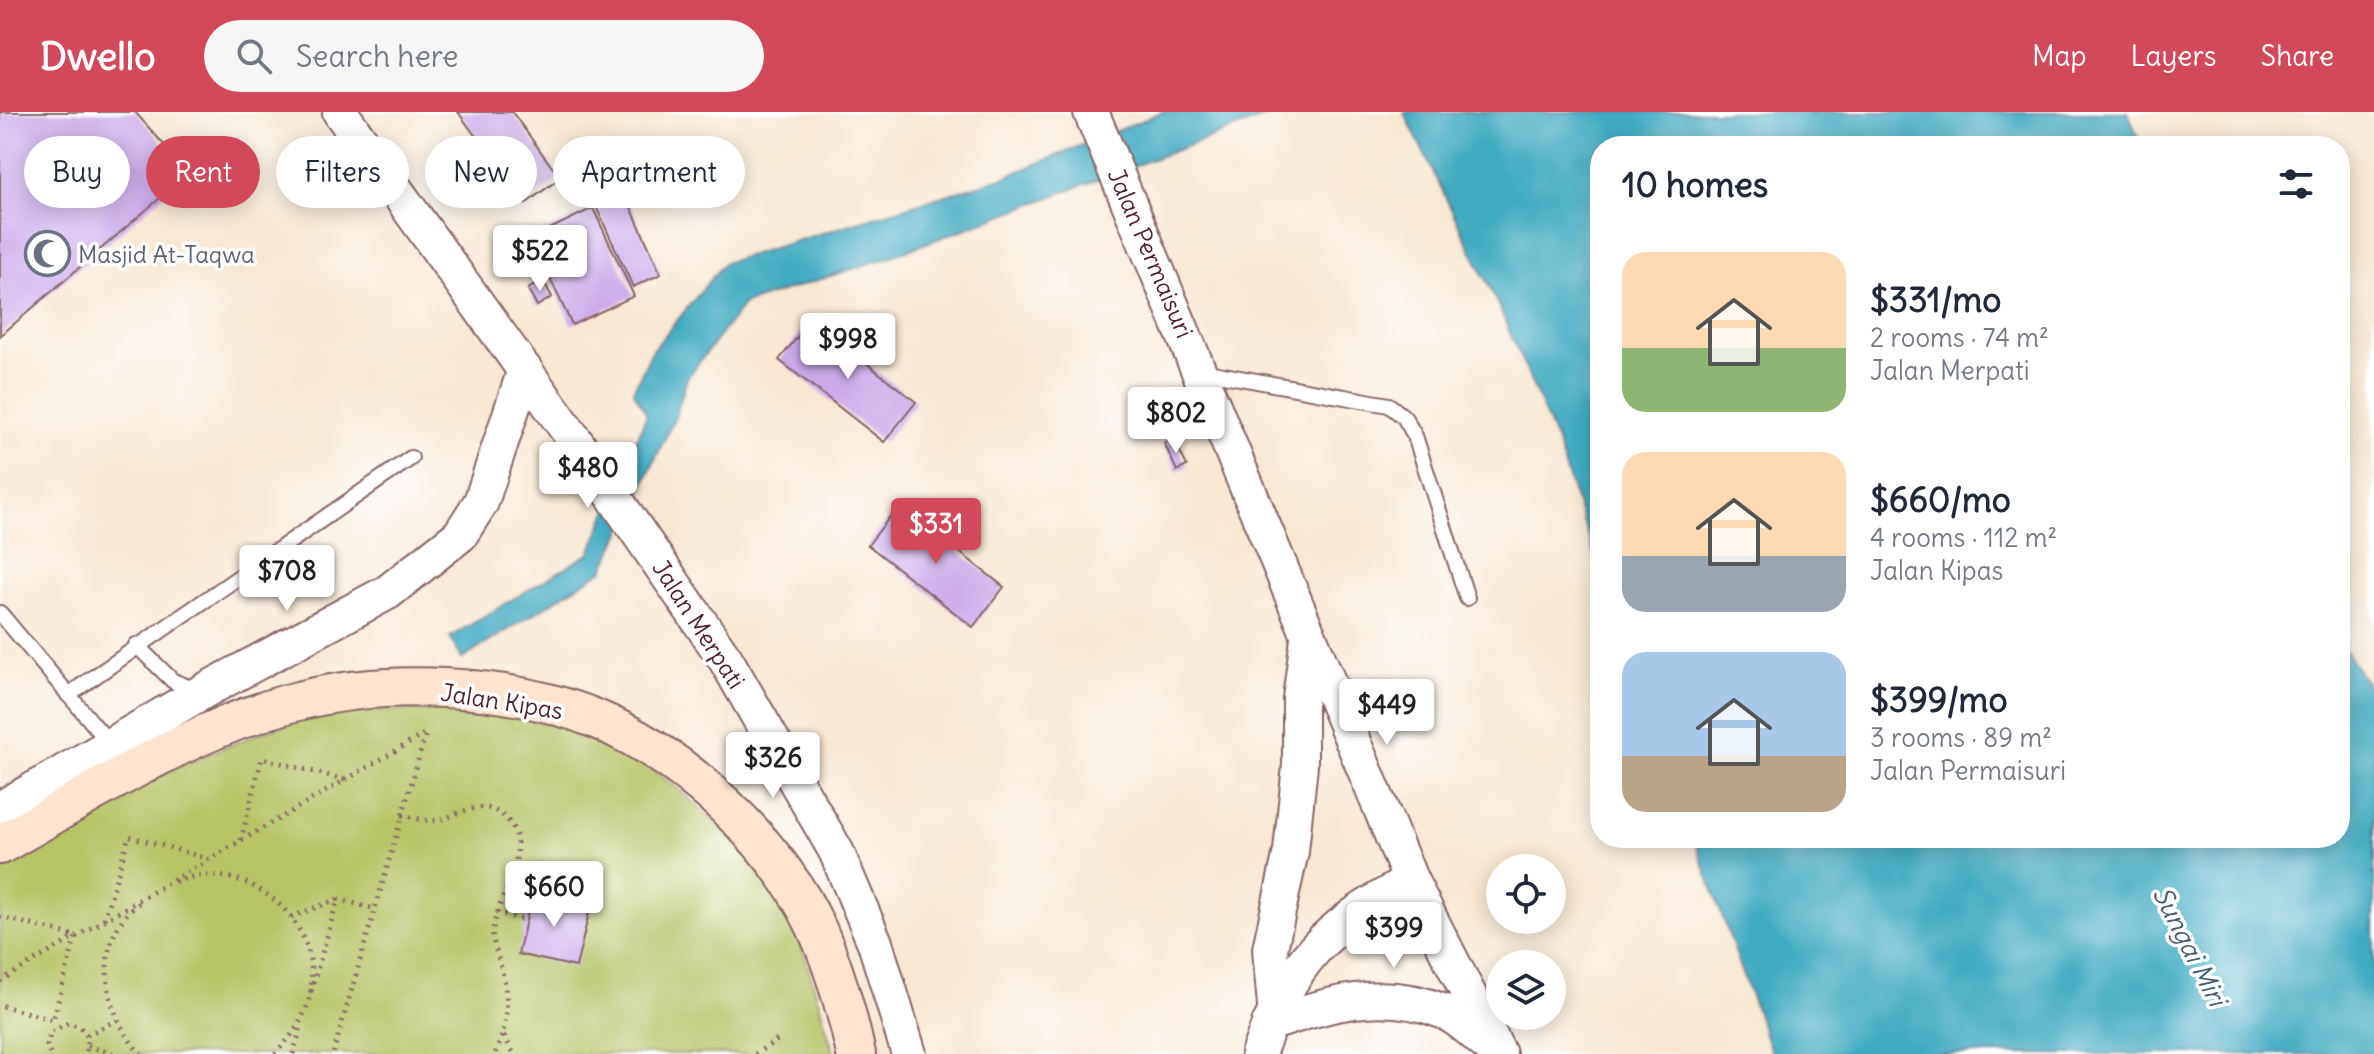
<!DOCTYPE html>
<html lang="en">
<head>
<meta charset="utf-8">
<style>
  :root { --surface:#fff; --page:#f6f6f7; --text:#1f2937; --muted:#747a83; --accent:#d1495b }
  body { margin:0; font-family:Delius,sans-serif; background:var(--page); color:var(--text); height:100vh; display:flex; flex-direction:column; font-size:30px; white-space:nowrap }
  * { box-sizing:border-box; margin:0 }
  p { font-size:26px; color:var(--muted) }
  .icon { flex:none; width:44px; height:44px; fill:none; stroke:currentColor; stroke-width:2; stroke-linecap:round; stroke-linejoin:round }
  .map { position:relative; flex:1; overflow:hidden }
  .details { position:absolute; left:1590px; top:24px; width:760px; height:712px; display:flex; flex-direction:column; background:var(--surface); border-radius:32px; box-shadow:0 4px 20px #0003 }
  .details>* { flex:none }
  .guide { position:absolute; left:24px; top:24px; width:760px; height:72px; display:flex; gap:16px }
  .tools { position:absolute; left:1486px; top:742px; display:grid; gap:16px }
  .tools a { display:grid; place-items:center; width:80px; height:80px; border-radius:50%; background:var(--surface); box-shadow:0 4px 20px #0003; font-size:40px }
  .price { position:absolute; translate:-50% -68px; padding:0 18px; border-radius:8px; background:#fff; color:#222; font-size:26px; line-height:52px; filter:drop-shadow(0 2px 4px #0008) }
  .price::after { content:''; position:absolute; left:50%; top:48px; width:24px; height:18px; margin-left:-12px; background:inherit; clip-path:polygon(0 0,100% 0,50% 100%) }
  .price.current { background:var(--accent); color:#fff }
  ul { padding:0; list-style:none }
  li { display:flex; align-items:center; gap:24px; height:200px; padding:0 32px }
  li span { display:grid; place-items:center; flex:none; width:224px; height:160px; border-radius:24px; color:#555 }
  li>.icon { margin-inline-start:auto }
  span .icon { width:96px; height:96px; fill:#fffc; stroke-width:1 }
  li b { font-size:34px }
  h2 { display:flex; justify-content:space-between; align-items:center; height:96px; padding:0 32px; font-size:34px }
  .pill { padding:0 28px; border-radius:36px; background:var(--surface); box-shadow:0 4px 20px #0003; font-size:28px; line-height:72px }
  .pill.current { background:var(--accent); color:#fff }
  header { display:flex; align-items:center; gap:48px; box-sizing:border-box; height:112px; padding:0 40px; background:var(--accent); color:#fff }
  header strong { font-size:38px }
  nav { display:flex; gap:44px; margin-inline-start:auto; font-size:28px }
  .search { width:560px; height:72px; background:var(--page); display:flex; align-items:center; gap:20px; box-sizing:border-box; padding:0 28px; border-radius:44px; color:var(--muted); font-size:30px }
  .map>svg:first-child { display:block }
  .green { fill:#b6c466; stroke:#807248; stroke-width:2 }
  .water { fill:#41aac1; stroke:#466476; stroke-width:2 }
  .building { fill:#caaae9 }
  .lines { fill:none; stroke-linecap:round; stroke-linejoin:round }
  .service-casing { stroke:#876566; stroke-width:18 }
  .tertiary-casing { stroke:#876566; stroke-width:38 }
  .secondary-casing { stroke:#876566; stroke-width:42 }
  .path { stroke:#876566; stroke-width:5; stroke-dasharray:2 6; stroke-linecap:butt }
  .service { stroke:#fff; stroke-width:14 }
  .tertiary { stroke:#fff; stroke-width:34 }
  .secondary { stroke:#fde4d1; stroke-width:38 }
  .labels { text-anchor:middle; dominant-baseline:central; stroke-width:7; stroke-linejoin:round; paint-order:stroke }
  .street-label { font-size:24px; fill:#4a1f2b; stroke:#fff }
  .worship-label { font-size:24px; fill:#5b616d; stroke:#fff; text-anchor:start }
  .water-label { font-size:26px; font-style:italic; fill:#465e6e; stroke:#fff }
</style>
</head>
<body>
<header>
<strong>Dwello</strong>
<div class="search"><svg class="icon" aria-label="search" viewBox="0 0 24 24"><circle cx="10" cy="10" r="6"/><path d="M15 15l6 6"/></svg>Search here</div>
<nav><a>Map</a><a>Layers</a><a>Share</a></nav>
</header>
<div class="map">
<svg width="2374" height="942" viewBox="0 0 2374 942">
  <rect width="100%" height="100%" fill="#fff"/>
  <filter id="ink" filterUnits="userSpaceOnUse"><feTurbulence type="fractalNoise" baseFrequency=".0125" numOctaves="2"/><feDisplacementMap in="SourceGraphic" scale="16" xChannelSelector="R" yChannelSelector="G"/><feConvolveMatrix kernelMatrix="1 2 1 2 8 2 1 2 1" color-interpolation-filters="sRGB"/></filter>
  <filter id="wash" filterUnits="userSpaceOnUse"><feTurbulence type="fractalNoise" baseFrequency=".006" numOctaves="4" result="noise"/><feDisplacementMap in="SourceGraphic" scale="32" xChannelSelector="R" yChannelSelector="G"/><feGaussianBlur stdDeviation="1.8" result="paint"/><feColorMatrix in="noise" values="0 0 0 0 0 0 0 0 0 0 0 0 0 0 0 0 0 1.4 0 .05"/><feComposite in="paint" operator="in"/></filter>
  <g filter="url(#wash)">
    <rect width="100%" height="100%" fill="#f7e7d3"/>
    <path class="green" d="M454 598C486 599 546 601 575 613 659 649 741 724 787 803 806 836 822 904 834 942H0V759L113 688 178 655 260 621 301 607 346 600Z"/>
    <g class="water">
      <path d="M1162 0H1279L889 145 744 192 687 266 676 303 603 458 462 547 450 525 590 441 647 302 633 279 652 239 724 151 1005 65Z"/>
      <path d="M1404 0H2128L2141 34H1600V460L1556 328 1500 197Z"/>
      <path d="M2340 531 2374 583V942H1772L1694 726H2340Z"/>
    </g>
    <g id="blocks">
      <g class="building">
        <path d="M0 0H135L189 61 0 224Z"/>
        <path d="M458 0H512L560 66 525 92Z"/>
        <path d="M616 62 661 162 633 175 587 75Z"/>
        <path d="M593 96 634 184 572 213 531 126Z"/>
        <path d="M543 168 552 185 537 194 528 177Z"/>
        <path d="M811 208 916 290 884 330 779 248Z"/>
        <path d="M1174 327 1187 354 1177 359 1164 331Z"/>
        <path d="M899 393 1004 475 973 515 868 433Z"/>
        <path d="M533 779 591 793 576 855 518 842Z"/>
      </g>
    </g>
  </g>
  <g filter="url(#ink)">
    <use href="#blocks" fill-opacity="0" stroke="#876566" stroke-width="2"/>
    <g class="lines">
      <defs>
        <g id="service">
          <path d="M1201 259 1389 293 1404 305 1415 324 1467 486"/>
          <path d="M0 501 110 632"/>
          <path d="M136 533 173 569 196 578"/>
          <path d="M68 583 411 346"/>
        </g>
        <g id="tertiary">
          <path d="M340 0 576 330 726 548 836 739 875 831 909 942"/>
          <path d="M1091 0 1411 769 1499 942"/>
          <path d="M0 697 204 579 388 480 460 423 481 390 525 258"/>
          <path d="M1275 894 1270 837 1291 739 1300 653V587L1308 526"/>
          <path d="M1269 912C1328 892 1381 875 1442 899 1460 906 1477 925 1492 936"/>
          <path d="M1258 942C1292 848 1323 816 1411 769"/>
        </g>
        <path id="secondary" d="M0 733C95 680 192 616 298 589 388 566 511 572 596 607 684 644 776 729 816 815 834 854 847 901 856 942"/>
      </defs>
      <use href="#service" class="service-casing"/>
      <use href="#tertiary" class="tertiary-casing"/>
      <use href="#secondary" class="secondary-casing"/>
      <g class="path">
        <path d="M402 703C414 705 427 710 438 708 460 703 480 686 502 703 539 732 498 783 493 817 491 831 499 845 502 859 510 887 507 916 495 942"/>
        <path d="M241 728 262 646 345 668"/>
        <path d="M175 770C248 741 330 813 308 891 302 911 289 927 275 942"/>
        <path d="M139 791C89 829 104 903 141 942"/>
        <path d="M496 800 526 809"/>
        <path d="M0 805 76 824 53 908 0 893"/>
        <path d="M291 805 338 787"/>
        <path d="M104 807 129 724 209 747"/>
        <path d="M0 869 426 621 333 942"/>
        <path d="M311 879 338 787 375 797"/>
        <path d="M87 923 117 908"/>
        <path d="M504 924 514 942"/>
        <path d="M88 934 114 942"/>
        <path d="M0 941 1 942"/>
        <path d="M50 942 47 933 51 920 68 911 80 915 88 925 86 942"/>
        <path d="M293 942 302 912"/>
        <path d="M755 942 779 927"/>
      </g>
      <use href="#service" class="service"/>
      <use href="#tertiary" class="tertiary"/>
      <use href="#secondary" class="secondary"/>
    </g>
  </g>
  <defs>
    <symbol id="mosque-ring" viewBox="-11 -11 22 22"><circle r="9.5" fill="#fff" stroke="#6b7280" stroke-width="1.5"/><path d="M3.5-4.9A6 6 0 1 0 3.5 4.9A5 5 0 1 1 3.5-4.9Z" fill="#6b7280"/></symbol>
  </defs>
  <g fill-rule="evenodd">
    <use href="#mosque-ring" x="22" y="116" width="51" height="51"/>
  </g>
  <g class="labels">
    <g class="street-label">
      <text transform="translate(1151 141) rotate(67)">Jalan Permaisuri</text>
      <text transform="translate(699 512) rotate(57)">Jalan Merpati</text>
      <text transform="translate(502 589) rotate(9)">Jalan Kipas</text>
    </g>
    <g class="worship-label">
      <text x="78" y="142">Masjid At-Taqwa</text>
    </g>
    <g class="water-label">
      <text transform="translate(2190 834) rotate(63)">Sungai Miri</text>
    </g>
  </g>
</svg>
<div class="tools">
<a><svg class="icon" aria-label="locate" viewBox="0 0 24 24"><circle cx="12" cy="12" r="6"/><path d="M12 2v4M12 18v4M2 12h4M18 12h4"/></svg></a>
<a><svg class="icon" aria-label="layers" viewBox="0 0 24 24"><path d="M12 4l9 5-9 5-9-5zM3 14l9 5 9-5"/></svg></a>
</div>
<b class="price" style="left:540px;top:181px">$522</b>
<b class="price" style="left:848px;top:269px">$998</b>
<b class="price" style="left:1176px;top:343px">$802</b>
<b class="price" style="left:588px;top:398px">$480</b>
<b class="price current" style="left:936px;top:454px">$331</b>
<b class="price" style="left:287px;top:501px">$708</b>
<b class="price" style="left:1387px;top:635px">$449</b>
<b class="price" style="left:773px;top:688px">$326</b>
<b class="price" style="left:554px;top:817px">$660</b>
<b class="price" style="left:1394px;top:858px">$399</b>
<div class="guide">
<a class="pill">Buy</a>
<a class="pill current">Rent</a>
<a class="pill">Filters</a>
<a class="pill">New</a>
<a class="pill">Apartment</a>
</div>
<section class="details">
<h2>10 homes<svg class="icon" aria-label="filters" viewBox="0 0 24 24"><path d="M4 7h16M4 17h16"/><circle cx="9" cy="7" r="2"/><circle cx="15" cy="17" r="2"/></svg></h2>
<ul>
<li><span style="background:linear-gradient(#ffd9b3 60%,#8fb573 0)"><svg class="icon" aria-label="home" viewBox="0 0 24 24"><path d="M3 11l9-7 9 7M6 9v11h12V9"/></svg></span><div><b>$331/mo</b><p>2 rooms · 74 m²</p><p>Jalan Merpati</p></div></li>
<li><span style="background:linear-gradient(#ffd9b3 65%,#9aa5b1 0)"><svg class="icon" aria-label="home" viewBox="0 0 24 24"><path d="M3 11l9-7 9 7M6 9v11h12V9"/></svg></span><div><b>$660/mo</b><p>4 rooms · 112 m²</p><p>Jalan Kipas</p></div></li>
<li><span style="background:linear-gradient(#a9c7e8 65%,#b9a48a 0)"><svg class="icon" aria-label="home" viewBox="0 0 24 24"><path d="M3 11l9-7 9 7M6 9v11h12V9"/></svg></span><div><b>$399/mo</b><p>3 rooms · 89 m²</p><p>Jalan Permaisuri</p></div></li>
</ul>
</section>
</div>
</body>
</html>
